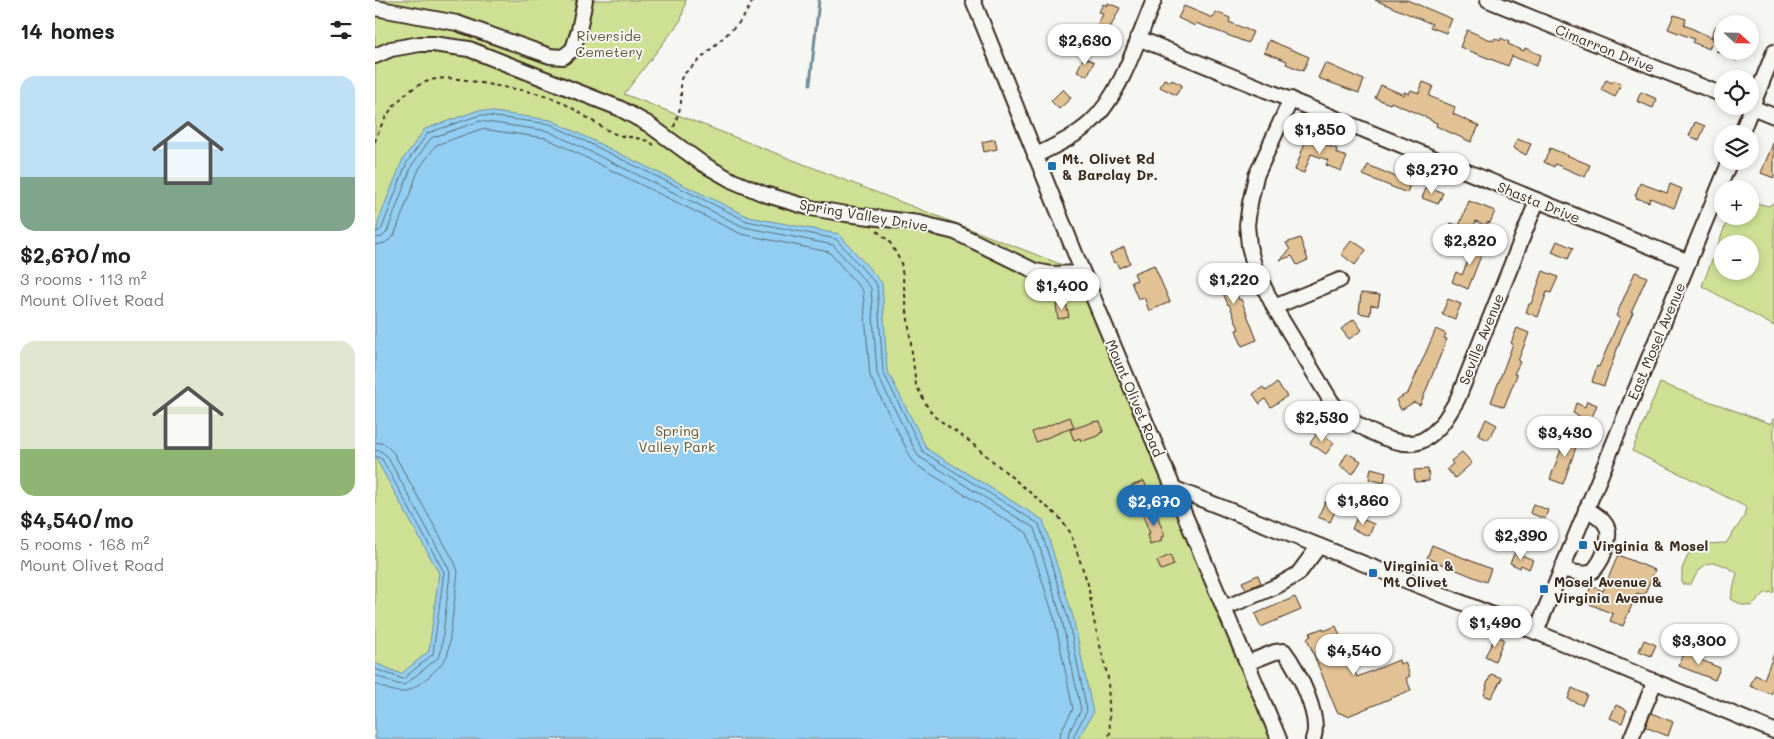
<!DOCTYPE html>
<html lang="en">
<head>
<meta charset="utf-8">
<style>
  :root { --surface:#fff; --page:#f6f6f6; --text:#202124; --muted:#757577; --accent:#1f6fb2 }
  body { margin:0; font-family:Mali,sans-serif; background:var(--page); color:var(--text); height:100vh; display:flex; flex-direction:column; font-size:19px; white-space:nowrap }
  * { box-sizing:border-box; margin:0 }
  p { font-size:16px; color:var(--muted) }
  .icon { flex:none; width:28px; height:28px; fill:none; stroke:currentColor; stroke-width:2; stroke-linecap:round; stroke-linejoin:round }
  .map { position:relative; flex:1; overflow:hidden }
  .panel { display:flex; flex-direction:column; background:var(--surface); width:375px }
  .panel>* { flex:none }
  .needle { width:32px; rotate:112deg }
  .tools { position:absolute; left:1339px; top:15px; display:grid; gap:10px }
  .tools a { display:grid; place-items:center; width:45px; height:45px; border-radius:50%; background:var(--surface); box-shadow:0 2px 8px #0003; font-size:25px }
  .price { position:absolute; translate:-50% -42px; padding:0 11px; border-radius:18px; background:#fff; color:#222; font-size:16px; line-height:32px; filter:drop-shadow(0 1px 2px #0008) }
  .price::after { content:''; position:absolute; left:50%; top:30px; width:15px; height:11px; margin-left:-8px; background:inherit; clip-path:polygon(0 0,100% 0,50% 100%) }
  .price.current { background:var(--accent); color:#fff }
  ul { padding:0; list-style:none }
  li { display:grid; align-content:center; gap:10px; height:265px; padding:0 20px }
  li span { display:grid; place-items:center; height:155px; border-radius:15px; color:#555 }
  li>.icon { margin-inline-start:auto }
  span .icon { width:90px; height:90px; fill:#fffc; stroke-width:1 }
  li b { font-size:21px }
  h2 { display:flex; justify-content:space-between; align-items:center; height:60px; padding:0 20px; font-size:21px }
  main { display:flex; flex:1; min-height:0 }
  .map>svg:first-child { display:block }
  .green { fill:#cee094; stroke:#848559; fill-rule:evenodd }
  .water { fill:#92cef2; stroke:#6f8c9d }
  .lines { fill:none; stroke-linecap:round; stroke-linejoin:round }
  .shore { stroke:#5e6c73; stroke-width:1 }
  .stream { stroke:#6f8c9d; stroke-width:3 }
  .building { fill:#e2c295; stroke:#3b2a1e }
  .minor-casing { stroke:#3b2a1e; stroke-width:18 }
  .path { stroke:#3b2a1e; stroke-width:2; stroke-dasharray:4 4; stroke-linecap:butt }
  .minor { stroke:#f6f6f2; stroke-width:14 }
  .poi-dot { fill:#1f6fb2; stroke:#f6f6f2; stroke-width:2 }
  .labels { text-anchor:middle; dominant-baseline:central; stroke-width:4; stroke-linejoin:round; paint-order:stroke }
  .park-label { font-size:14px; fill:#60583c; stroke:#f6f6f2 }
  .street-label { font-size:14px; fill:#3b2a1e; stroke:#f6f6f2 }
  .poi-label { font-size:14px; font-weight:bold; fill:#3b2a1e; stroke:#f6f6f2; text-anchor:start }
</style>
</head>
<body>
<main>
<section class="panel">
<h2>14 homes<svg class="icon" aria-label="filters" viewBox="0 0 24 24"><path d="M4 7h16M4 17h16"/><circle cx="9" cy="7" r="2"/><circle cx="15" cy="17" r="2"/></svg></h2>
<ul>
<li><span style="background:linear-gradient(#bfe0f5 65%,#7fa58c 0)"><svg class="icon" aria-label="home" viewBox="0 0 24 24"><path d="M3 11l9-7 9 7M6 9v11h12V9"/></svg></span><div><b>$2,670/mo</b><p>3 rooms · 113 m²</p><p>Mount Olivet Road</p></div></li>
<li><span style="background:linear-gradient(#dfe7d0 70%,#8fb573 0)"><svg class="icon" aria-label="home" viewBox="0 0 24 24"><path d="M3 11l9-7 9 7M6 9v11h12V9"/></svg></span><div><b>$4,540/mo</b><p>5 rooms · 168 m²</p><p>Mount Olivet Road</p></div></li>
</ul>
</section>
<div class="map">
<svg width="1399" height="739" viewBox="0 0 1399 739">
  <rect width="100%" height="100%" fill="#f6f6f2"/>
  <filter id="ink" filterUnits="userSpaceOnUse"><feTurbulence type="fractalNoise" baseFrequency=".02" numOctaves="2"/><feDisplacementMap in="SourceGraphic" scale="10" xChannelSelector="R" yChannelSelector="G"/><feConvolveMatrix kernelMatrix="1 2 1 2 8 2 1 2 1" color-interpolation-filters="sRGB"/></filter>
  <g filter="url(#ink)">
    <g class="green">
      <path d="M0 0H311L306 20 249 94 708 273 905 739H0Z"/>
      <path d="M1375 194 1382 203 1393 206 1399 203V326L1327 286 1354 216H1375ZM1348 244H1375V271H1348Z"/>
      <path d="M1285 383 1396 424 1399 418V592L1390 593 1377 606 1367 605 1356 599 1362 573C1339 558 1329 558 1316 584H1307V569L1315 550 1331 544 1351 543 1369 517 1371 507 1310 476 1257 451Z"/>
    </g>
    <path class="water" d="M104 110 176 120 374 217 464 234 507 283 512 370 552 449 668 520 698 617 718 713 703 739H0V663L26 674 54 651 64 573 0 457V239L4 219 28 159 50 129Z"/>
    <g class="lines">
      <g class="shore">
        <path d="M0 232 4 231 7 228 32 162 53 133 105 115 175 124 372 221 461 239 502 285 508 372 548 452 664 524 693 618 712 711 699 735V739"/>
        <path d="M0 238 7 237 12 232 37 165 56 138 105 121 173 131 369 227 458 245 496 288 502 374 543 456 659 528 687 620 706 710 694 732 693 739"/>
        <path d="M0 245 10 243 19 236 44 169 61 145 106 129 171 138 366 234 454 252 488 291 495 376 537 460 543 466 652 533 680 621 698 709 686 731 685 739"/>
        <path d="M0 442 10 444 18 452 80 563 83 572 73 653C70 665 39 692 26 692 17 692 8 687 0 684"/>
        <path d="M0 450 6 451 12 456 73 567 75 573 66 652 63 658 29 685 22 684 0 675"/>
        <path d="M0 456 7 459 69 572 58 654 28 679 0 669"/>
      </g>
      <path class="stream" d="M435 84 444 0"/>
    </g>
    <g class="building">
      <path d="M1000 0H1032L1077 19 1071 33 1055 27 1057 24Z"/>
      <path d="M733 3 745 8 728 42 717 37 728 14 724 12 728 4 732 6Z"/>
      <path d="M809 6 838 18 841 12 855 18 854 22 878 32 873 43 821 23 820 26 803 18Z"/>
      <path d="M1299 15 1311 19 1309 25 1338 38 1334 49 1317 42 1319 39 1293 29Z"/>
      <path d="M1341 26 1348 29 1345 40 1336 36Z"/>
      <path d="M1092 30 1118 41 1120 38 1125 41 1126 38 1134 42 1133 44 1149 51 1150 48 1166 55 1161 66 1137 56 1133 66 1085 47Z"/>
      <path d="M894 40 934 57 928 71 911 64 912 61 889 52Z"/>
      <path d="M1341 51H1367L1362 61Z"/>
      <path d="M709 57 719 62 712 76 702 71Z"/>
      <path d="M950 63 989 80 984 93 943 78Z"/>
      <path d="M789 79 796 82 797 80 807 85 801 95 785 87Z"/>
      <path d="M1231 80 1237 83 1239 80 1246 84 1240 97 1226 90Z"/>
      <path d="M1048 82 1058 86 1054 96 1080 107 1078 114 1104 126 1096 142 1061 126 1062 123 1055 120V119L1016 102 1015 104 1000 98 1006 85 1029 95V92L1034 94 1036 90 1044 93Z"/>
      <path d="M688 89 696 98 684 109 676 101Z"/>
      <path d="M1266 92 1282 99 1278 108 1262 101Z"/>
      <path d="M1320 122 1330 126 1324 140 1314 136Z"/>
      <path d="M932 137 962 149 961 153 972 157 966 171 951 165 953 160 936 154 929 173 920 170Z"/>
      <path d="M620 139 622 149 609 152 607 142Z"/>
      <path d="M1142 139 1156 144 1151 155 1138 148Z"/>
      <path d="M1399 141V178L1386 173Z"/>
      <path d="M1175 148 1215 165 1210 177 1180 164 1179 167 1169 162Z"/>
      <path d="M993 165 1021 177 1022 176 1036 181 1032 193 988 175Z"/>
      <path d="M1265 183 1292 193 1295 184 1307 189 1299 208 1275 198 1274 202 1261 198 1262 196H1260Z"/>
      <path d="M1052 186 1068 193 1063 204 1047 198Z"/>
      <path d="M1094 201 1120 211 1115 223 1112 222 1111 226 1101 221 1092 243 1071 235 1076 223 1084 226Z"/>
      <path d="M925 238 933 260 922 265 917 256 905 260 915 250 911 243Z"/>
      <path d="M977 240 991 250 980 265 966 254Z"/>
      <path d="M1098 241 1110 245 1109 248 1093 289 1077 282 1081 272 1087 275 1094 258 1091 257Z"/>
      <path d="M1182 241 1198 248 1193 259 1177 252Z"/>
      <path d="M749 247 755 263 744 268 741 262 739 263 735 254Z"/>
      <path d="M779 265 795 302 774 311 769 297 763 299 756 282 762 280 759 273Z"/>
      <path d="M854 268 860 283 858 284 864 300 866 299 882 340 867 346 861 330 864 329 854 304 853 305 846 288 844 289 843 286 837 288 833 276Z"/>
      <path d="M1168 271 1183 277 1176 293 1172 292 1163 317 1151 312 1154 304H1156Z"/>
      <path d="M1260 272 1272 277 1256 312H1258L1246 338 1229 386 1217 382 1222 366 1224 367 1245 318 1241 316Z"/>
      <path d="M986 293 1005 295 1003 306 996 305 995 315 984 313Z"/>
      <path d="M1073 299 1086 304 1080 319 1067 314Z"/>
      <path d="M691 303 694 317 683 319 681 305Z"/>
      <path d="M979 319 987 330 974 339 966 329Z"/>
      <path d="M1142 328 1154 333 1143 361 1145 362 1139 374 1142 375 1129 407 1116 402 1138 344 1136 343Z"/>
      <path d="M1061 329 1071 334 1069 338 1072 339 1045 405 1039 402 1026 410 1021 400 1033 393Z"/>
      <path d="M902 383 912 396 896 407 890 399 885 404 878 394 888 387 891 391Z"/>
      <path d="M1212 401 1222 405 1215 422 1198 413 1201 403 1210 407Z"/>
      <path d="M695 417 699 427 661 442 657 432Z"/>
      <path d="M1111 419 1122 425 1113 440 1103 435Z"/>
      <path d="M721 421 722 422 725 421 728 432 725 433V435L711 440 706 441 705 438 699 440 695 430Z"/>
      <path d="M944 431 959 443 951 454 935 443Z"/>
      <path d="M1193 431 1205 436 1188 484 1175 479Z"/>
      <path d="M1087 452 1097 463 1080 478 1072 469 1078 464 1076 461Z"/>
      <path d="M972 453 986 461 978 474 965 466Z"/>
      <path d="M996 468 1011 472 1009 483 994 479Z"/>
      <path d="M1053 469 1054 481 1040 482 1039 470Z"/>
      <path d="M769 481 774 493 760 498 756 486Z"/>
      <path d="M950 502 962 507 955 522 943 517Z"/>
      <path d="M1158 504 1173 510 1170 519 1155 513Z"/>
      <path d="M780 510 790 536 786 537 787 541 775 545 772 534 775 533 767 514Z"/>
      <path d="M982 517 999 524 994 536 977 529Z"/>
      <path d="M1057 545 1116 569 1111 582 1052 558Z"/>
      <path d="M1140 552 1158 560 1154 569 1146 565 1145 568 1135 563Z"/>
      <path d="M795 555 799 565 786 570 782 561Z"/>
      <path d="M1243 555 1280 570 1269 595 1262 593 1248 626 1235 621 1238 614 1210 602 1216 586 1228 591Z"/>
      <path d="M883 575 886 583 871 589 867 582Z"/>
      <path d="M920 597 926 610 886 627 880 614Z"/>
      <path d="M961 626 982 677 1024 660 1025 664 1030 662 1035 676 1031 678 1036 690 973 716 962 712 932 638 936 636 935 633 948 628 949 631Z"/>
      <path d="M1121 636 1129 639 1120 661 1110 656Z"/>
      <path d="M1269 640 1281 645 1276 656 1264 651Z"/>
      <path d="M1310 651 1320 655 1319 657 1345 668 1340 680 1304 666Z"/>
      <path d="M1399 654V687L1396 694 1375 686 1380 675 1389 679Z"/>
      <path d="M1116 674 1127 678 1116 698 1109 695 1112 687 1111 686Z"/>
      <path d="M1197 688 1212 695 1207 705 1193 699Z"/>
      <path d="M1241 705 1252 710 1247 723 1235 718Z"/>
      <path d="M1276 713 1298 722 1293 736 1270 727Z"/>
    </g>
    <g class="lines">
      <defs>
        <g id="minor">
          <path d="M598 0 708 273 904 739"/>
          <path d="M1113 0 1348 95"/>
          <path d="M0 8 82 23 175 56 188 57 198 49 204 30 210 0"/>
          <path d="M763 38 1314 262"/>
          <path d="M0 56 16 49 45 44H58L94 49 244 108 273 124 328 164 358 181 389 194 436 208 471 214 544 223 580 232 660 271 676 274 708 273"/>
          <path d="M916 99 881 176 875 203 872 225 874 246 880 269 899 307 956 401C969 421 1024 453 1048 440 1065 431 1074 414 1083 398L1162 201"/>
          <path d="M1374 106 1399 116"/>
          <path d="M1366 134 1399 52"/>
          <path d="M660 156C679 146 700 137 716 122 746 95 763 38 779 0"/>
          <path d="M899 307 965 280"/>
          <path d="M798 488 1161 632 1399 731"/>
          <path d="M1187 569C1194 571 1206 575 1214 573 1220 571 1224 563 1227 558 1238 532 1236 522 1211 509"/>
          <path d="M849 608 902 586 923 574 944 546"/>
          <path d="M1161 632 1355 161"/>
          <path d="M872 663 900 652 909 651C922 668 947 718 938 739"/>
          <path d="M1256 739 1280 681"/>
        </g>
      </defs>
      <use href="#minor" class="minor-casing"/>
      <g class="path">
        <path d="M299 127 306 105V79L308 75 367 20 378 0"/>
        <path d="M0 142C7 115 32 84 61 79 79 76 99 82 117 85 138 89 160 91 180 99 200 108 217 122 236 132 247 138 258 136 269 140 273 141 276 143 279 145"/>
        <path d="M502 231 514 241 526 262 541 385 553 408 560 417 594 441 684 517 695 532 713 584 719 621 733 678 735 733 733 739"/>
      </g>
      <use href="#minor" class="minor"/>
    </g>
  </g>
  <g class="poi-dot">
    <rect x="672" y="161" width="10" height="10" rx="2.5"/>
    <rect x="1203" y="540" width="10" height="10" rx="2.5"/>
    <rect x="993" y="568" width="10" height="10" rx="2.5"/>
    <rect x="1164" y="584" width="10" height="10" rx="2.5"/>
  </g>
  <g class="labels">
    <g class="park-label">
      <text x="234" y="35">Riverside<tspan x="234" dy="16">Cemetery</tspan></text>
      <text x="302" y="430">Spring<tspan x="302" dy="16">Valley Park</tspan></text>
    </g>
    <g class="street-label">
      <text transform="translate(1230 48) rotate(22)">Cimarron Drive</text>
      <text transform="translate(1164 202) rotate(22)">Shasta Drive</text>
      <text transform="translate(489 215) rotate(10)">Spring Valley Drive</text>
      <text transform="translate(1106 339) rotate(-68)">Seville Avenue</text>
      <text transform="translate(1281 341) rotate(-67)">East Mosel Avenue</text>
      <text transform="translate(760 398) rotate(67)">Mount Olivet Road</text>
    </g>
    <g class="poi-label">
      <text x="687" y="158">Mt. Olivet Rd<tspan x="687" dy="16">&amp; Barclay Dr.</tspan></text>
      <text x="1218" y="545">Virginia &amp; Mosel</text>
      <text x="1008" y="565">Virginia &amp;<tspan x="1008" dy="16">Mt Olivet</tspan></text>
      <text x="1179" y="581">Mosel Avenue &amp;<tspan x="1179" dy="16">Virginia Avenue</tspan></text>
    </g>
  </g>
</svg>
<div class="tools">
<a><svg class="needle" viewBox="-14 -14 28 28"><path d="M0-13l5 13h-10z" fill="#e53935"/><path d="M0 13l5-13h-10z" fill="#757577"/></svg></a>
<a><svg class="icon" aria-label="locate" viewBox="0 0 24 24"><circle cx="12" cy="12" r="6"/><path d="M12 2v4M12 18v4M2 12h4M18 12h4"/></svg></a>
<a><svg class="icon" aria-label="layers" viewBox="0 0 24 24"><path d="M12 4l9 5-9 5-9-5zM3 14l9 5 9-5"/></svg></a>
<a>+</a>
<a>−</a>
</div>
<b class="price" style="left:710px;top:66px">$2,630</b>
<b class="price" style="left:945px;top:155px">$1,850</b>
<b class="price" style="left:1057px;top:195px">$3,270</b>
<b class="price" style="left:1095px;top:266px">$2,820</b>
<b class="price" style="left:859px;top:305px">$1,220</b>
<b class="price" style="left:687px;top:311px">$1,400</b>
<b class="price" style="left:947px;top:443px">$2,530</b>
<b class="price" style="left:1190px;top:458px">$3,430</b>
<b class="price" style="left:988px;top:526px">$1,860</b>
<b class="price current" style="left:779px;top:527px">$2,670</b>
<b class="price" style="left:1146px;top:561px">$2,390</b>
<b class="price" style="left:1120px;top:648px">$1,490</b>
<b class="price" style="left:1324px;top:666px">$3,300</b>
<b class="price" style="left:979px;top:676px">$4,540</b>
</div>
</main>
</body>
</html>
